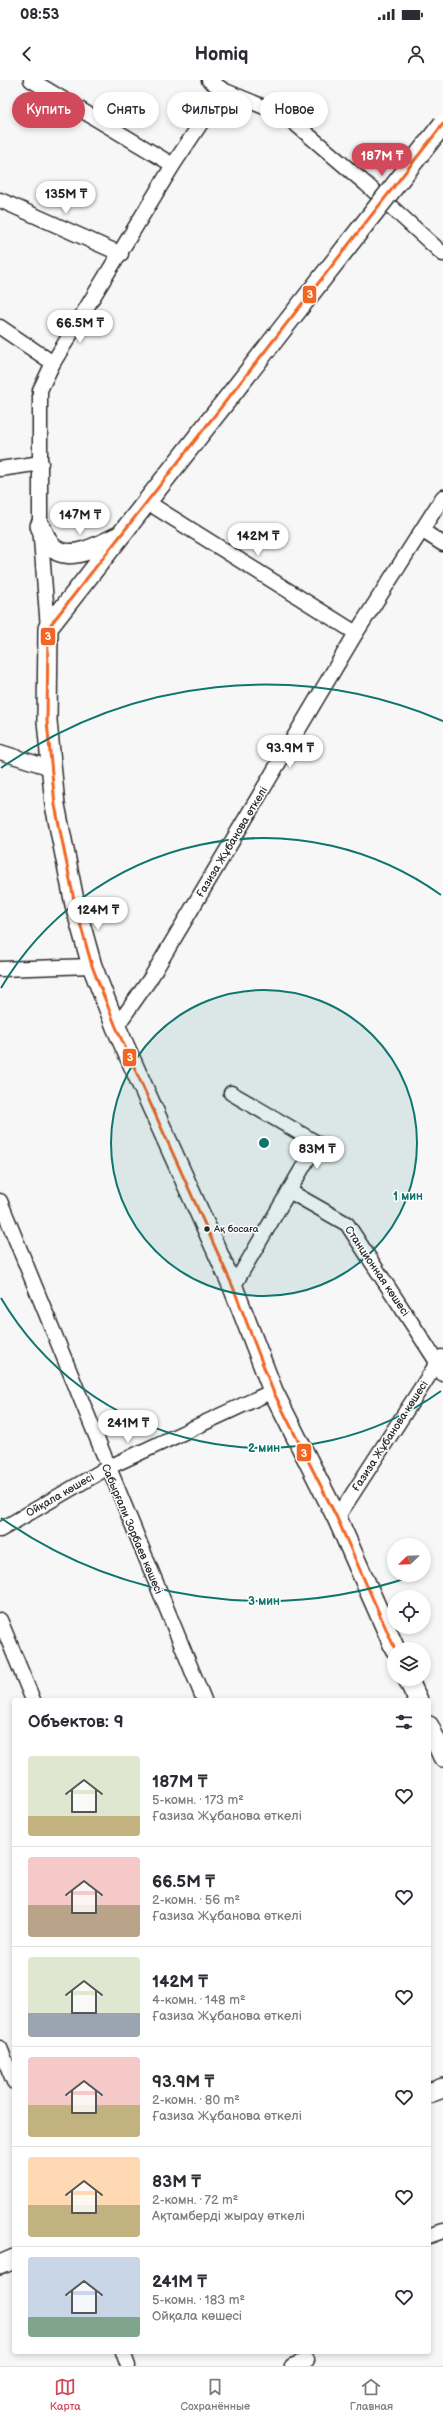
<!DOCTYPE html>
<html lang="ru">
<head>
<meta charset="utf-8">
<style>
  :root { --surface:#fff; --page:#f7f7f7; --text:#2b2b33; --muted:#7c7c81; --line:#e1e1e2; --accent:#d1495b }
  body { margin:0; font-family:"Balsamiq Sans",sans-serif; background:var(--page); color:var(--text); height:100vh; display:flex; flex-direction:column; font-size:15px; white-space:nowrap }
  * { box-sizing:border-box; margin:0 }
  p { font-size:13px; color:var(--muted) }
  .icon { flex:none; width:22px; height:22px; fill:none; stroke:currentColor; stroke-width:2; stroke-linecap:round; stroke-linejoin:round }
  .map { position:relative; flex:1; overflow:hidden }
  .side { position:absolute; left:12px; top:1618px; width:419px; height:656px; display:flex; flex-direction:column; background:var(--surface); border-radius:4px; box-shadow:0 2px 6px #0003 }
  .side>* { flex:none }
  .hud { position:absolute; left:12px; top:12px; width:419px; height:36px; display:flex; gap:8px }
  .needle { width:26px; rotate:247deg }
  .fabs { position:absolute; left:387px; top:1458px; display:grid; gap:8px }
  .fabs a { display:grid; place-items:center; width:44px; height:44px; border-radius:50%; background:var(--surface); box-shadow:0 2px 6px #0003; font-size:20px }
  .price { position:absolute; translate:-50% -34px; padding:0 9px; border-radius:14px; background:#fff; color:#222; font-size:13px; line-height:26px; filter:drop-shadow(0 1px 2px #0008) }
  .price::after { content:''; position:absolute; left:50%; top:24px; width:12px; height:9px; margin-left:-6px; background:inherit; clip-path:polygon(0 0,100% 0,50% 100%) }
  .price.current { background:var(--accent); color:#fff }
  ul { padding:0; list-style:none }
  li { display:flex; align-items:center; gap:12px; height:100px; padding:0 16px }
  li+li { border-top:1px solid var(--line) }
  li span { display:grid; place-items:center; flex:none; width:112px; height:80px; border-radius:4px; color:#555 }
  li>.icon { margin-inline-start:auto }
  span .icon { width:48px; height:48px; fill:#fffc; stroke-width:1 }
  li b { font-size:17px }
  h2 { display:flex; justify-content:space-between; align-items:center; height:48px; padding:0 16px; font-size:17px }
  .chip { padding:0 14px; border-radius:18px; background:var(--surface); box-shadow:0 2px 6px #0003; font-size:14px; line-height:36px }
  .chip.current { background:var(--accent); color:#fff }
  .status { display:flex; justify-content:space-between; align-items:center; height:28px; padding:0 20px; background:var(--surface); direction:ltr }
  .status svg { height:11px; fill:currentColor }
  header { display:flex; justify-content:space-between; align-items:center; height:52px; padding:0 16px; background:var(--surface); font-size:18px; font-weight:600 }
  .menu { display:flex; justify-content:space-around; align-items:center; height:56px; border-top:1px solid var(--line); background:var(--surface); font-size:11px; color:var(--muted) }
  .menu a { display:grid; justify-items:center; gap:2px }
  .menu .current { color:var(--accent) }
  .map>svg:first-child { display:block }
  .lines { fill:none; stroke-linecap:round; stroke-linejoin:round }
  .street-casing { stroke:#2b2b2b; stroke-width:17 }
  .secondary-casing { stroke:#2b2b2b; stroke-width:22 }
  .street { stroke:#fff; stroke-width:14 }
  .secondary { stroke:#fff; stroke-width:19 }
  .secondary-bridge-casing { stroke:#2b2b2b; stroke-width:22; stroke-linecap:butt }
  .secondary-bridge { stroke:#fff; stroke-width:19 }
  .bus-1-casing { stroke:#fff; stroke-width:6 }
  .bus-1 { stroke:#f26522; stroke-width:3 }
  .ring { fill:none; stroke:#0f766e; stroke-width:2 }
  .bus-dot { fill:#2b2b2b; stroke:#fff; stroke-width:1.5 }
  .labels { text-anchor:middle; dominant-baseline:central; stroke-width:3; stroke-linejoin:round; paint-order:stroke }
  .bus-label { font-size:10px; fill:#2b2b2b; stroke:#fff; text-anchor:start }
  .street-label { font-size:11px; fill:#2b2b2b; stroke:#fff }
  .centre { fill:#0f766e; stroke:#fff; stroke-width:2 }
  .ring-label { font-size:12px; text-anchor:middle; font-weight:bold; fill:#0f766e; stroke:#fff; stroke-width:3; stroke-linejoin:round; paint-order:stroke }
  .line-badge { stroke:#fff; stroke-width:1.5 }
  .badge-label { font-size:11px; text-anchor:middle; font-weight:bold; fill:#fff }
</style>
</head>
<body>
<div class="status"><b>08:53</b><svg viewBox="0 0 49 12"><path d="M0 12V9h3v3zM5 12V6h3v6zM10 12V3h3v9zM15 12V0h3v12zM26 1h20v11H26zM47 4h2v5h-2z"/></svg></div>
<header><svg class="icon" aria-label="back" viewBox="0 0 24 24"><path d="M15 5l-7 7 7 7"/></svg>Homiq<svg class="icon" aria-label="person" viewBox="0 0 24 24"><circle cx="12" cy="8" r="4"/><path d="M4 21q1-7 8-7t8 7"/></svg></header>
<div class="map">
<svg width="443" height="2286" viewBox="0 0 443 2286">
  <rect width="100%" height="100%" fill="#f7f7f7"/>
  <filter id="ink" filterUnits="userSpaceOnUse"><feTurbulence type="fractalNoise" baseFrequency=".025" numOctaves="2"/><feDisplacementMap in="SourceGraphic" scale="8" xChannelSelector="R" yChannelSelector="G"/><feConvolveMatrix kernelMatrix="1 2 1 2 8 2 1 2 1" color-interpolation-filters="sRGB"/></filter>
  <g filter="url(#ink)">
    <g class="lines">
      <defs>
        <g id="street">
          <path d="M31 0 173 85"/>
          <path d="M209 0 223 10 286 36 366 104 443 174"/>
          <path d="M0 120 121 174"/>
          <path d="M0 247 53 283"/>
          <path d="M0 389 41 383"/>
          <path d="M147 422 356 553"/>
          <path d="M423 451 443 464"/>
          <path d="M48 548 40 446V310L53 283 173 85 223 10"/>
          <path d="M0 672 51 688"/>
          <path d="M0 889 92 886"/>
          <path d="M116 947 150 899 356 553 443 417"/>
          <path d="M231 1013 317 1063 233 1207"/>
          <path d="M289 1111 347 1144 437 1282 443 1294"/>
          <path d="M0 1121 204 1620"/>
          <path d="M337 1438 441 1277"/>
          <path d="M0 1450 107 1388 273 1311"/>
          <path d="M0 1540 33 1620"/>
          <path d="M0 1968 14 2002"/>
          <path d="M429 2156 443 2151"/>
          <path d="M123 2272 128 2286"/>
          <path d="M292 2286 307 2280"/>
        </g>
        <g id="secondary">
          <path d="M345 169 48 548 47 641 55 725 75 825 92 886 116 947 233 1207 273 1311 337 1438 395 1569"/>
          <path d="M40 446C43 451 46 460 50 465 67 485 100 465 117 457"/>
          <path d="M408 1599 418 1620"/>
          <path d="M429 1646 443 1677"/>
          <path d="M429 2013 443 2008"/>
          <path d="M0 2185 14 2179"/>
        </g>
      </defs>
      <use href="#street" class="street-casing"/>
      <use href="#secondary" class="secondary-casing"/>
      <use href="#street" class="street"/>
      <use href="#secondary" class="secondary"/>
      <defs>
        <path id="secondary-bridge" d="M345 169 443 44"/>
      </defs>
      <use href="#secondary-bridge" class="secondary-bridge-casing"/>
      <use href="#secondary-bridge" class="secondary-bridge"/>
      <defs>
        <path id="bus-1" d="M395 1569 337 1438 273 1311 233 1207 116 947 92 886 75 825 55 725 47 641 48 548 443 44"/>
      </defs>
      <use href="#bus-1" class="bus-1-casing"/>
      <use href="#bus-1" class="bus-1"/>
    </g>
  </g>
  <circle cx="264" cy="1063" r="153" fill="#0f766e" fill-opacity=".12"/>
  <g class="ring">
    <circle cx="264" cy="1063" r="153"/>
    <path d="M441 1311A305 305 0 0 1 1 1218M1 908A305 305 0 0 1 441 815"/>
    <path d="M413 1496A458 458 0 0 1 1 1438M1 688A458 458 0 0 1 443 641"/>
  </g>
  <circle class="bus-dot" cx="207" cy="1149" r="3.5"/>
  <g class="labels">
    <g class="bus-label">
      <text x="214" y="1149">Ақ босаға</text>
    </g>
    <g class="street-label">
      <text transform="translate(232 762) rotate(-59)">Ғазиза Жұбанова өткелі</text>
      <text transform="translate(377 1191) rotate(56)">Станционная көшесі</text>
      <text transform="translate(390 1356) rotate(-57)">Ғазиза Жұбанова көшесі</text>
      <text transform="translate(60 1415) rotate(-30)">Ойқала көшесі</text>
      <text transform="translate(132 1449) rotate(67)">Сабырғали Зорбаев көшесі</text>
    </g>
  </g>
  <circle cx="264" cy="1063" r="6" class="centre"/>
  <g class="ring-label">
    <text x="408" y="1120">1 мин</text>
    <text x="264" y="1372">2 мин</text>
    <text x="264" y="1525">3 мин</text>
  </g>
  <g class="line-badge">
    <rect x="302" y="205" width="15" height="19" rx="4" fill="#f26522"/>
    <rect x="40" y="547" width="16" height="19" rx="4" fill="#f26522"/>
    <rect x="122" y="968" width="15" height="19" rx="4" fill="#f26522"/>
    <rect x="296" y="1363" width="16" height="19" rx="4" fill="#f26522"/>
  </g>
  <g class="badge-label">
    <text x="310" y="218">3</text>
    <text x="48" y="560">3</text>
    <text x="130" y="981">3</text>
    <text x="304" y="1377">3</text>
  </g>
</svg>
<div class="fabs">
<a><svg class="needle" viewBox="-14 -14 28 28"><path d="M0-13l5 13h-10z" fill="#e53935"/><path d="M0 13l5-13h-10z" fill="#7c7c81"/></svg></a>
<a><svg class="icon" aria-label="locate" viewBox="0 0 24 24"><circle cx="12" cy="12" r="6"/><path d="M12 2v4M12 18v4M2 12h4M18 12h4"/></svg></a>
<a><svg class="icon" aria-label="layers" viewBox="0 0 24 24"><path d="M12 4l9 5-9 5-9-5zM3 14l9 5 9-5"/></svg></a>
</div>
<b class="price current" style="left:382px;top:97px">187M ₸</b>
<b class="price" style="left:66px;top:135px">135M ₸</b>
<b class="price" style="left:80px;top:264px">66.5M ₸</b>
<b class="price" style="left:80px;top:456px">147M ₸</b>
<b class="price" style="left:258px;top:477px">142M ₸</b>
<b class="price" style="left:290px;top:689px">93.9M ₸</b>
<b class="price" style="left:98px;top:851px">124M ₸</b>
<b class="price" style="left:317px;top:1090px">83M ₸</b>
<b class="price" style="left:128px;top:1364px">241M ₸</b>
<div class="hud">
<a class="chip current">Купить</a>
<a class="chip">Снять</a>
<a class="chip">Фильтры</a>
<a class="chip">Новое</a>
</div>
<section class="side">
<h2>Объектов: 9<svg class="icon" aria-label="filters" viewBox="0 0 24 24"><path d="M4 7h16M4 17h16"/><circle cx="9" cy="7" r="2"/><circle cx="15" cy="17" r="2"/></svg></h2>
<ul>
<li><span style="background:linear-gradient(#dfe7d0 75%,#c2b280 0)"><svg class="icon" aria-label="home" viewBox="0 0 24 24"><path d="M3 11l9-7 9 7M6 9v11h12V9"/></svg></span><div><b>187M ₸</b><p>5-комн. · 173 m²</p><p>Ғазиза Жұбанова өткелі</p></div><svg class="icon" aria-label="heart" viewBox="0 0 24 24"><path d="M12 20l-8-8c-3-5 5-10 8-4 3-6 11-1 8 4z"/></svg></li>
<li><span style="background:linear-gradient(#f6c9c9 60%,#b9a48a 0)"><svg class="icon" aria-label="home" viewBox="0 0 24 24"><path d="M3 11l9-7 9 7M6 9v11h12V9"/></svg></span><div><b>66.5M ₸</b><p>2-комн. · 56 m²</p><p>Ғазиза Жұбанова өткелі</p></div><svg class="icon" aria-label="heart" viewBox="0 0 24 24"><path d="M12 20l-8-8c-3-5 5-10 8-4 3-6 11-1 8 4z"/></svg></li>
<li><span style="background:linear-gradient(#dfe7d0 70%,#9aa5b1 0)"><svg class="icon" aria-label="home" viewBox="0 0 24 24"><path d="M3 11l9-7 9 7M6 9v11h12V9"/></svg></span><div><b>142M ₸</b><p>4-комн. · 148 m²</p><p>Ғазиза Жұбанова өткелі</p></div><svg class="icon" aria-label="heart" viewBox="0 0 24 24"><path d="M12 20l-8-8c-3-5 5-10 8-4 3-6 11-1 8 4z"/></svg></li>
<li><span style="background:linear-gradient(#f6c9c9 60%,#c2b280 0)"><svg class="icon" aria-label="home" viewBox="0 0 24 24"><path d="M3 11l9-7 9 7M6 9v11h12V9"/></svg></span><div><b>93.9M ₸</b><p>2-комн. · 80 m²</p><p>Ғазиза Жұбанова өткелі</p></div><svg class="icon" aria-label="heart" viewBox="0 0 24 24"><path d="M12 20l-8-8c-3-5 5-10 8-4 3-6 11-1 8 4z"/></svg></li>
<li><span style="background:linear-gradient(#ffd9b3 60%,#c2b280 0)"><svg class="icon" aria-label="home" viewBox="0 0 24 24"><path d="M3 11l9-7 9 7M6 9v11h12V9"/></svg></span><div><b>83M ₸</b><p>2-комн. · 72 m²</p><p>Ақтамберді жырау өткелі</p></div><svg class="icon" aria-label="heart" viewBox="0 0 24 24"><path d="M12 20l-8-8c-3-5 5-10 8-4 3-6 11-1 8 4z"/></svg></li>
<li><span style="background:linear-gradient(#c9d6e8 75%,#7fa58c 0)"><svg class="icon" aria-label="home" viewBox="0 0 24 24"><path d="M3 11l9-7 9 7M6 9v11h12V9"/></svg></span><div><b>241M ₸</b><p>5-комн. · 183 m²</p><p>Ойқала көшесі</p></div><svg class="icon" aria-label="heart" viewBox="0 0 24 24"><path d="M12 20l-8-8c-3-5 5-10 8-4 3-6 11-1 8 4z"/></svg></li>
</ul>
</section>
</div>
<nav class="menu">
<a class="current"><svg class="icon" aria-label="map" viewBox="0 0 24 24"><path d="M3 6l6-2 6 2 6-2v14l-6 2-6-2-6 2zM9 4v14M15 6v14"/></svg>Карта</a>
<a><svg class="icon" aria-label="saved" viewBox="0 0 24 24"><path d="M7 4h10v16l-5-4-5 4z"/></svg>Сохранённые</a>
<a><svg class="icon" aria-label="home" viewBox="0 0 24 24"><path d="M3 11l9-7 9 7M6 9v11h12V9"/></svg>Главная</a>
</nav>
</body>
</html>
